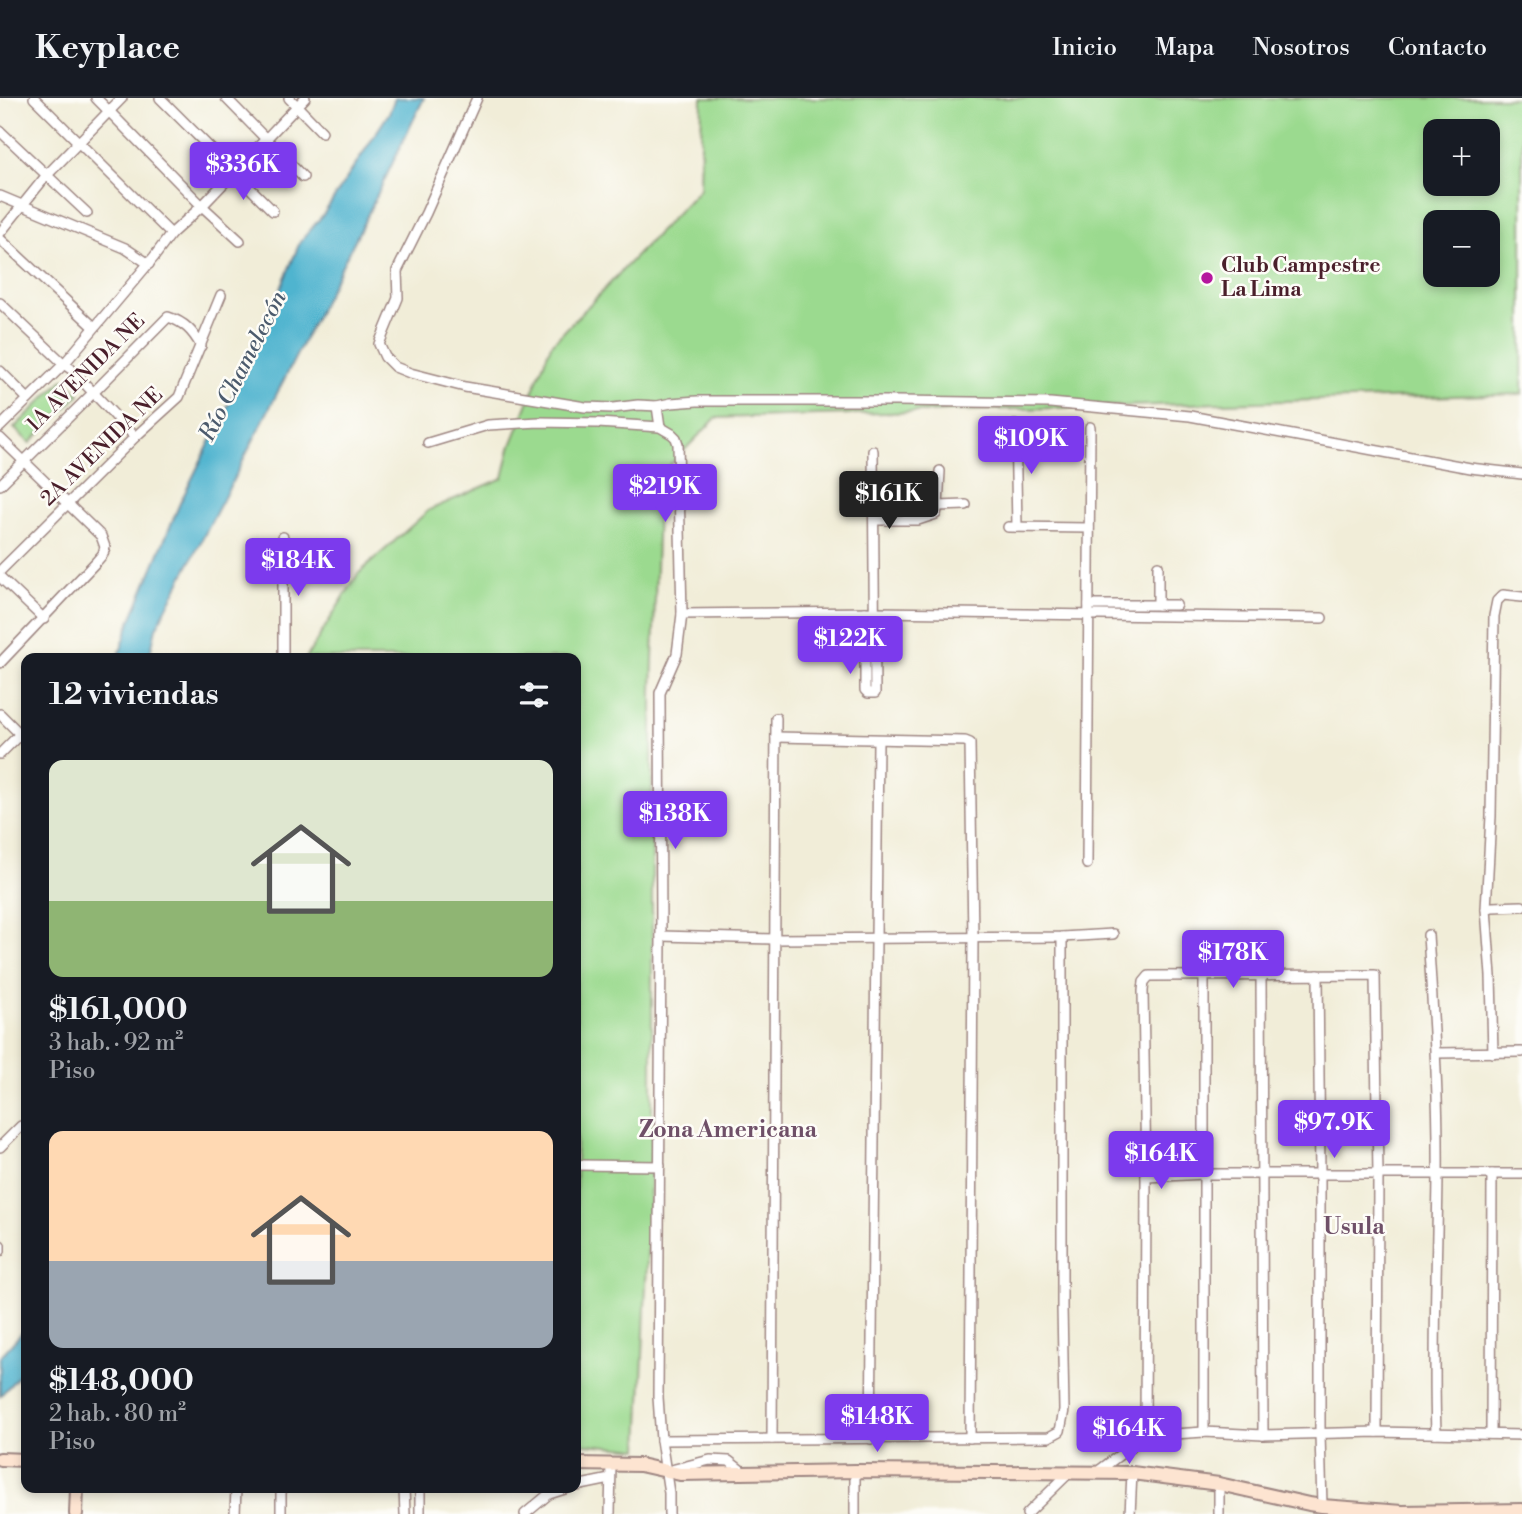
<!DOCTYPE html>
<html lang="es">
<head>
<meta charset="utf-8">
<style>
  :root { --surface:#171b24; --page:#242831; --text:#f1f3f6; --muted:#9ea1a6; --line:#363941; --accent:#7c3aed }
  body { margin:0; font-family:"Libre Bodoni",serif; background:var(--page); color:var(--text); height:100vh; display:flex; flex-direction:column; font-size:26px; white-space:nowrap }
  * { box-sizing:border-box; margin:0 }
  p { font-size:23px; color:var(--muted) }
  .icon { flex:none; width:38px; height:38px; fill:none; stroke:currentColor; stroke-width:2; stroke-linecap:round; stroke-linejoin:round }
  .map { position:relative; flex:1; overflow:hidden }
  .details { position:absolute; left:21px; top:555px; width:560px; height:840px; display:flex; flex-direction:column; background:var(--surface); border-radius:14px; box-shadow:0 4px 10px #0003 }
  .details>* { flex:none }
  .buttons { position:absolute; left:1423px; top:21px; display:grid; gap:14px }
  .buttons a { display:grid; place-items:center; width:77px; height:77px; border-radius:14px; background:var(--surface); box-shadow:0 4px 10px #0003; font-size:35px }
  .price { position:absolute; translate:-50% -60px; padding:0 16px; border-radius:7px; background:var(--accent); color:#fff; font-size:23px; line-height:46px; filter:drop-shadow(0 2px 4px #0008) }
  .price::after { content:''; position:absolute; left:50%; top:42px; width:21px; height:16px; margin-left:-10px; background:inherit; clip-path:polygon(0 0,100% 0,50% 100%) }
  .price.selected { background:#222; color:#fff }
  ul { padding:0; list-style:none }
  li { display:grid; align-content:center; gap:14px; height:371px; padding:0 28px }
  li span { display:grid; place-items:center; height:217px; border-radius:14px; color:#555 }
  li>.icon { margin-inline-start:auto }
  span .icon { width:126px; height:126px; fill:#fffc; stroke-width:1 }
  li b { font-size:30px }
  h2 { display:flex; justify-content:space-between; align-items:center; height:84px; padding:0 28px; font-size:30px }
  header { display:flex; align-items:center; gap:42px; box-sizing:border-box; height:98px; padding:0 35px; background:var(--surface); border-bottom:2px solid var(--line) }
  header strong { font-size:33px }
  nav { display:flex; gap:38px; margin-inline-start:auto; font-size:24px }
  .map>svg:first-child { display:block }
  .green { fill:#9bda8f; stroke:#727c5d; stroke-width:2; fill-rule:evenodd }
  .water { fill:#50b4cf; stroke:#4d6a7d; stroke-width:2 }
  .lines { fill:none; stroke-linecap:round; stroke-linejoin:round }
  .street-casing { stroke:#9e8682; stroke-width:12 }
  .secondary-casing { stroke:#9e8682; stroke-width:16 }
  .street { stroke:#fff; stroke-width:9 }
  .secondary { stroke:#fde4d1; stroke-width:12 }
  .poi-dot { fill:#b5179e; stroke:#fdfcf7; stroke-width:2.5 }
  .labels { text-anchor:middle; dominant-baseline:central; stroke-width:5; stroke-linejoin:round; paint-order:stroke }
  .poi-label { font-size:21px; font-weight:bold; fill:#4a1f2b; stroke:#fdfcf7; text-anchor:start }
  .street-label { font-size:21px; fill:#4a1f2b; stroke:#fdfcf7 }
  .water-label { font-size:23px; font-style:italic; fill:#4c5b6d; stroke:#fdfcf7 }
  .neighbourhood-label { font-size:23px; font-weight:bold; fill:#6f5068; stroke:#fdfcf7 }
</style>
</head>
<body>
<header>
<strong>Keyplace</strong>
<nav><a>Inicio</a><a>Mapa</a><a>Nosotros</a><a>Contacto</a></nav>
</header>
<div class="map">
<svg width="1522" height="1416" viewBox="0 0 1522 1416">
  <rect width="100%" height="100%" fill="#fdfcf7"/>
  <filter id="ink" filterUnits="userSpaceOnUse"><feTurbulence type="fractalNoise" baseFrequency=".0143" numOctaves="2"/><feDisplacementMap in="SourceGraphic" scale="14" xChannelSelector="R" yChannelSelector="G"/><feConvolveMatrix kernelMatrix="1 2 1 2 8 2 1 2 1" color-interpolation-filters="sRGB"/></filter>
  <filter id="wash" filterUnits="userSpaceOnUse"><feTurbulence type="fractalNoise" baseFrequency=".00686" numOctaves="4" result="noise"/><feDisplacementMap in="SourceGraphic" scale="28" xChannelSelector="R" yChannelSelector="G"/><feGaussianBlur stdDeviation="1.57" result="paint"/><feColorMatrix in="noise" values="0 0 0 0 0 0 0 0 0 0 0 0 0 0 0 0 0 1.4 0 .05"/><feComposite in="paint" operator="in"/></filter>
  <g filter="url(#wash)">
    <rect width="100%" height="100%" fill="#f1edd8"/>
    <g class="green">
      <path d="M702 0H1522V296L716 320 659 378 652 592V1046L639 1351 576 1345V560H306L358 476 429 412 503 380 510 350 551 247 700 91ZM1435 33H1488V86H1435ZM1435 124H1488V177H1435Z"/>
      <path d="M64 281 80 296 30 345 14 330Z"/>
    </g>
    <g class="water">
      <path d="M395 0H424L363 126 232 384 156 530 149 560H118L130 524 180 405 253 257 300 144 323 117 389 15Z"/>
      <path d="M26 1230V1270L0 1298V1259Z"/>
    </g>
  </g>
  <g filter="url(#ink)">
    <g class="lines">
      <defs>
        <g id="street">
          <path d="M34 0 171 136"/>
          <path d="M96 0 202 108 240 143"/>
          <path d="M160 0 273 113"/>
          <path d="M226 0 303 79"/>
          <path d="M289 0 322 34"/>
          <path d="M477 0 426 115 397 173 398 200 379 246 385 259 395 269 410 275 465 289 585 309 613 310 638 307 657 308"/>
          <path d="M0 33 87 115"/>
          <path d="M0 98 125 150 149 166"/>
          <path d="M0 135 46 78 122 0"/>
          <path d="M0 141 94 229"/>
          <path d="M0 205 64 266 71 271 135 339"/>
          <path d="M0 273 28 301"/>
          <path d="M1015 327 1017 429"/>
          <path d="M0 329 64 266 154 159 171 136 202 108 305 0"/>
          <path d="M660 329 657 308 671 305 697 303H896L1050 305 1190 318 1470 370 1522 376"/>
          <path d="M0 340 101 438 105 449 103 456 96 464 0 565"/>
          <path d="M428 345 488 327 539 324 598 325 660 329 672 336 676 340 678 346 682 516"/>
          <path d="M0 387 94 294 168 219C184 224 193 233 201 248"/>
          <path d="M938 408 966 407"/>
          <path d="M874 422H918L936 416 938 408 940 373"/>
          <path d="M888 422V380"/>
          <path d="M1008 429 1089 430"/>
          <path d="M283 439V560"/>
          <path d="M1158 468V507"/>
          <path d="M0 473 135 339 179 299 221 197"/>
          <path d="M0 479 44 521"/>
          <path d="M1089 507H1176"/>
          <path d="M865 514V592L868 595H875L873 353"/>
          <path d="M0 616 20 636"/>
          <path d="M776 639 965 643 970 645 973 840 970 1340"/>
          <path d="M0 656 26 630"/>
          <path d="M1087 766 1090 329"/>
          <path d="M1486 811 1492 809 1522 808"/>
          <path d="M1428 837C1433 917 1439 997 1438 1078 1437 1164 1433 1249 1436 1335"/>
          <path d="M661 838 774 841 1062 839 1113 836"/>
          <path d="M1261 876 1263 1337"/>
          <path d="M1318 877 1320 1077V1336L1322 1408"/>
          <path d="M1436 955 1522 954"/>
          <path d="M1493 955 1491 878 1486 811 1491 718 1494 518 1497 503 1503 497 1522 499"/>
          <path d="M0 1049 21 1028"/>
          <path d="M576 1067 660 1068"/>
          <path d="M1146 1079 1205 1076H1522"/>
          <path d="M0 1147V1153"/>
          <path d="M1204 1334V877"/>
          <path d="M1491 1336 1492 1076"/>
          <path d="M1145 1338 1146 1079 1143 893 1144 884 1149 878 1375 877 1378 1077 1377 1334"/>
          <path d="M772 1341 776 620"/>
          <path d="M871 1341 878 642"/>
          <path d="M661 1342 1049 1339 1060 1333 1064 1312 1062 1208V839"/>
          <path d="M667 1373 710 1362 729 1363 743 1374"/>
          <path d="M1097 1374 1145 1338 1204 1334 1263 1337 1377 1334 1522 1337"/>
          <path d="M576 1388 610 1381"/>
          <path d="M404 1390 405 1416"/>
          <path d="M235 1416 236 1390"/>
          <path d="M281 1416V1390"/>
          <path d="M420 1416V1390"/>
          <path d="M525 1416 549 1396 568 1390"/>
          <path d="M610 1416 611 1366"/>
          <path d="M669 1416V1395L661 1342 658 1299 661 838 660 595 677 556 682 516 875 514 1322 520"/>
          <path d="M855 1416V1373"/>
          <path d="M1027 1416 1069 1375"/>
          <path d="M1130 1416 1132 1375"/>
          <path d="M1219 1416V1386"/>
        </g>
        <g id="secondary">
          <path d="M0 1361 26 1362"/>
          <path d="M576 1366 640 1367 680 1376 855 1373 1132 1375 1219 1386 1309 1406 1322 1408 1402 1414 1522 1412"/>
          <path d="M76 1416 77 1390"/>
        </g>
      </defs>
      <use href="#street" class="street-casing"/>
      <use href="#secondary" class="secondary-casing"/>
      <use href="#street" class="street"/>
      <use href="#secondary" class="secondary"/>
    </g>
  </g>
  <circle class="poi-dot" cx="1207" cy="180" r="7"/>
  <g class="labels">
    <g class="poi-label">
      <text x="1221" y="168">Club Campestre<tspan x="1221" dy="24">La Lima</tspan></text>
    </g>
    <g class="street-label">
      <text transform="translate(86 275) rotate(-45)">1A AVENIDA NE</text>
      <text transform="translate(102 349) rotate(-44)">2A AVENIDA NE</text>
    </g>
    <g class="water-label">
      <text transform="translate(243 268) rotate(-63)">Río Chamelecón</text>
    </g>
    <g class="neighbourhood-label">
      <text x="728" y="1032">Zona Americana</text>
      <text x="1354" y="1129">Usula</text>
    </g>
  </g>
</svg>
<div class="buttons">
<a>+</a>
<a>−</a>
</div>
<b class="price" style="left:243px;top:104px">$336K</b>
<b class="price" style="left:1031px;top:378px">$109K</b>
<b class="price" style="left:665px;top:426px">$219K</b>
<b class="price selected" style="left:889px;top:433px">$161K</b>
<b class="price" style="left:298px;top:500px">$184K</b>
<b class="price" style="left:850px;top:578px">$122K</b>
<b class="price" style="left:675px;top:753px">$138K</b>
<b class="price" style="left:1233px;top:892px">$178K</b>
<b class="price" style="left:1334px;top:1062px">$97.9K</b>
<b class="price" style="left:1161px;top:1093px">$164K</b>
<b class="price" style="left:877px;top:1356px">$148K</b>
<b class="price" style="left:1129px;top:1368px">$164K</b>
<section class="details">
<h2>12 viviendas<svg class="icon" aria-label="filters" viewBox="0 0 24 24"><path d="M4 7h16M4 17h16"/><circle cx="9" cy="7" r="2"/><circle cx="15" cy="17" r="2"/></svg></h2>
<ul>
<li><span style="background:linear-gradient(#dfe7d0 65%,#8fb573 0)"><svg class="icon" aria-label="home" viewBox="0 0 24 24"><path d="M3 11l9-7 9 7M6 9v11h12V9"/></svg></span><div><b>$161,000</b><p>3 hab. · 92 m²</p><p>Piso</p></div></li>
<li><span style="background:linear-gradient(#ffd9b3 60%,#9aa5b1 0)"><svg class="icon" aria-label="home" viewBox="0 0 24 24"><path d="M3 11l9-7 9 7M6 9v11h12V9"/></svg></span><div><b>$148,000</b><p>2 hab. · 80 m²</p><p>Piso</p></div></li>
</ul>
</section>
</div>
</body>
</html>
